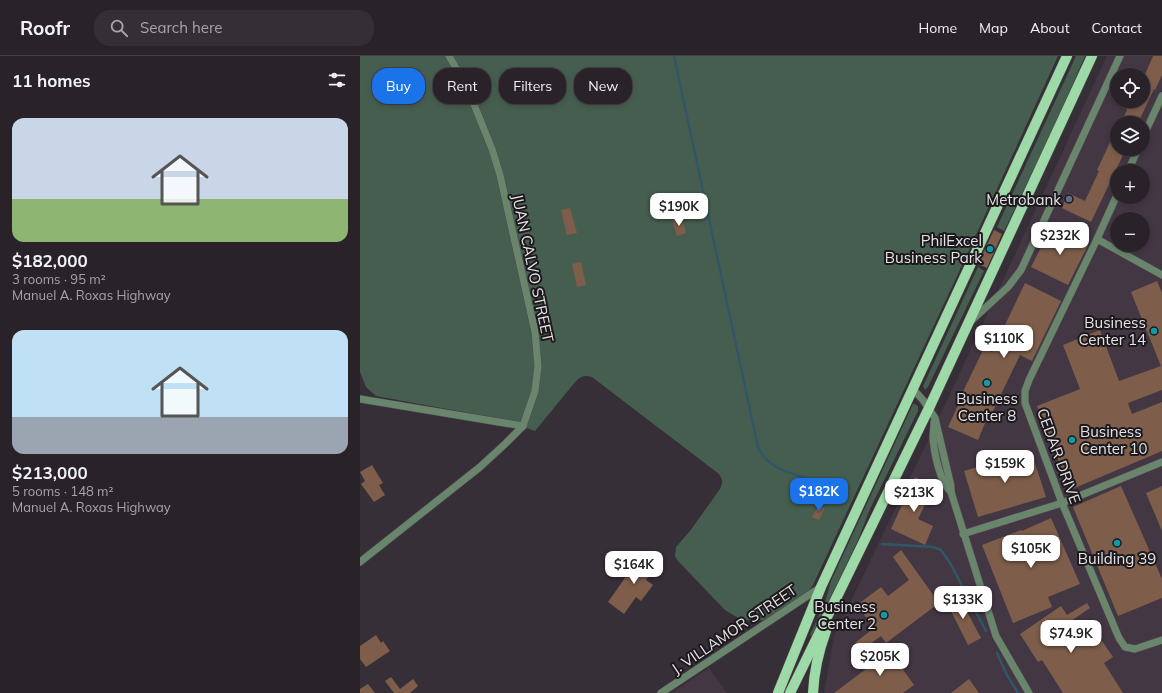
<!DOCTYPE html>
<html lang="en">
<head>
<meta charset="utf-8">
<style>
  :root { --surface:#292329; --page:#352f35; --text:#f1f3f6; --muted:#a5a4a8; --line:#454046; --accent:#1a73e8 }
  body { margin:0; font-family:Mulish,sans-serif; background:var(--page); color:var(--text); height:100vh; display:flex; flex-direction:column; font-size:15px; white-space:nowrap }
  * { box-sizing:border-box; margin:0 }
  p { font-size:13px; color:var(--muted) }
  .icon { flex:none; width:22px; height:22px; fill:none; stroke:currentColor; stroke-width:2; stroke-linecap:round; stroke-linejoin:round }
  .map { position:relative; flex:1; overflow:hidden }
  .details { display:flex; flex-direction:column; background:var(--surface); width:360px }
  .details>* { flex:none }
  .hud { position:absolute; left:12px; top:12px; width:380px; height:36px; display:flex; gap:8px }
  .tools { position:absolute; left:750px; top:12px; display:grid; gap:8px }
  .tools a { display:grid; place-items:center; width:40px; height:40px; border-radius:50%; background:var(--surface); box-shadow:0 2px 6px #0003,0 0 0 1px var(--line); font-size:20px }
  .price { position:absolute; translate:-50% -34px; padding:0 9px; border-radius:8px; background:#fff; color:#222; font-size:13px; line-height:26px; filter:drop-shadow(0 1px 2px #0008) }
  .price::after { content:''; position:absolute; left:50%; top:24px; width:12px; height:9px; margin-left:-6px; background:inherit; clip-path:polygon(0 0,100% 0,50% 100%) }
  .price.on { background:var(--accent); color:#fff }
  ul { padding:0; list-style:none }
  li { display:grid; align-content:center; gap:8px; height:212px; padding:0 12px }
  li span { display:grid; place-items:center; height:124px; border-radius:12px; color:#555 }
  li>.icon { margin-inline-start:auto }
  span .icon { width:72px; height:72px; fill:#fffc; stroke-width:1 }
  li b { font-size:17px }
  h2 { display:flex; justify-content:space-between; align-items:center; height:48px; padding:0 12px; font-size:17px }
  .pill { padding:0 14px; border-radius:16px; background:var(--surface); box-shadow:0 2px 6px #0003,0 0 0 1px var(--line); font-size:14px; line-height:36px }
  .pill.on { background:var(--accent); color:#fff }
  header { display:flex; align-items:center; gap:24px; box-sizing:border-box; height:56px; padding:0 20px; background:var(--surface); border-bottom:1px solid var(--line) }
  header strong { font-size:19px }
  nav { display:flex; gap:22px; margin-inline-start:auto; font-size:14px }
  .search { width:280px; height:36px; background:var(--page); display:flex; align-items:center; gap:10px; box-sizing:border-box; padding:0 14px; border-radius:16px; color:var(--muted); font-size:15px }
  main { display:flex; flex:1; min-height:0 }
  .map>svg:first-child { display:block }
  .built { fill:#433744; fill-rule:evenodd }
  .green { fill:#465e50 }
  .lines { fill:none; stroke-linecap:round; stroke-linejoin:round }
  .stream { stroke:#315767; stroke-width:2.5 }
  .building { fill:#7e5e4b }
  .minor-casing { stroke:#534c53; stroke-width:8 }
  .primary-casing { stroke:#534c53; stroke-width:11 }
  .minor { stroke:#69866d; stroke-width:7 }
  .primary { stroke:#9ddaa7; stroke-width:10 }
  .service-dot { fill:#5c6f8a; stroke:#1c191c; stroke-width:1.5 }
  .culture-dot { fill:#0f9aa8; stroke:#1c191c; stroke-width:1.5 }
  .labels { text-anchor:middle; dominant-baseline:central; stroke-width:4; stroke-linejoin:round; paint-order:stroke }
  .poi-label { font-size:15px; fill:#e7e2e7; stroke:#1c191c; text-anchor:end }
  .street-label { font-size:15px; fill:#e7e2e7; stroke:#1c191c }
</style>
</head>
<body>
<header>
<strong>Roofr</strong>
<div class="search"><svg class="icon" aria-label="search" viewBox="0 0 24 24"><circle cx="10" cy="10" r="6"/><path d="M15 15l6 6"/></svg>Search here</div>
<nav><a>Home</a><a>Map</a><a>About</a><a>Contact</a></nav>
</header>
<main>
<section class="details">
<h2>11 homes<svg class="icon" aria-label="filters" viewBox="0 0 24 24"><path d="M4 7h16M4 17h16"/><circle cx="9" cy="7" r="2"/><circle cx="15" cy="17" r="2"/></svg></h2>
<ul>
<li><span style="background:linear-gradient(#c9d6e8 65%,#8fb573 0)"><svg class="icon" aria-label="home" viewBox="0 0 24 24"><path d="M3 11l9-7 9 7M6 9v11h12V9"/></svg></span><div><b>$182,000</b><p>3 rooms · 95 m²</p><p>Manuel A. Roxas Highway</p></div></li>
<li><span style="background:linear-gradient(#bfe0f5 70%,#9aa5b1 0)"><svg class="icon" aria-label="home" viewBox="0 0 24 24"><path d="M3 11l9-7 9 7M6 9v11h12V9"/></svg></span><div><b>$213,000</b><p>5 rooms · 148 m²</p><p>Manuel A. Roxas Highway</p></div></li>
</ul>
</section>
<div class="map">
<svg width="802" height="637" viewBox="0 0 802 637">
  <rect width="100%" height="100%" fill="#372f37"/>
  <g class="built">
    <path d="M747 0H802V637H464L474 580 585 349ZM757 19H783V45H757ZM757 67H783V93H757ZM757 115H783V141H757ZM757 163H783V189H757Z"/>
    <path d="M349 612 367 637H312Z"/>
  </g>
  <g class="green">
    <path d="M0 0H698L604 205 453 529 448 536 404 564 394 565 380 563 365 554 317 504 315 500 316 491 330 475 360 433C363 427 363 424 359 418L232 321C225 319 221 320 216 325L175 375 142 363 16 340 6 331 0 316Z"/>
    <path d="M716 0H725L694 71 644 175 637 171Z"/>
    <path d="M618 211 624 215 568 331 565 334 563 330Z"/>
    <path d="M553 348H555L558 350V355L510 453 498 484 452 580 450 579 465 546 471 525Z"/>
  </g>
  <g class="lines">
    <g class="stream">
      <path d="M314 0 398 391C410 420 450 419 475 432"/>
      <path d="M522 488 573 491 581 494 590 507 626 575"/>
      <path d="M637 597 647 619 658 637"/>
    </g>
  </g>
  <g class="building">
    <path d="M793 0H802V19L795 34 794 33 778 67H761L767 54 759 45H783V23Z"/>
    <path d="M757 75V93H766L731 166 702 152 708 137 725 145 739 115 737 114 751 84 752 85Z"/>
    <path d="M210 152 217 177 207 179 201 154Z"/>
    <path d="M322 162 326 177 317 180 312 164Z"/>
    <path d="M692 170 728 189 708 229 671 211Z"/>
    <path d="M634 174 642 178 627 212 618 208Z"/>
    <path d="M221 206 226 229 217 231 212 208Z"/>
    <path d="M797 225 802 237V334L768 347 772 358 802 346V395L710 434 677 350 720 333 703 289 740 274 759 325 801 310 771 236Z"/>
    <path d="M665 227 701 245 672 305 660 299 630 361 628 360 618 384 588 371 599 347 598 346 624 292 632 296Z"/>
    <path d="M671 395 686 441 618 461 604 415Z"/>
    <path d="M12 409 23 427 19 429 25 439 14 446 1 428 5 425 0 416Z"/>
    <path d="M555 421 574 430 558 463 573 470 565 489 531 473Z"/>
    <path d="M761 430 802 523V542L758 560 713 451Z"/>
    <path d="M802 430V475L786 437Z"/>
    <path d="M459 448 465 452 459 464 452 461Z"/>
    <path d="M691 462 720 528 688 541 692 551 653 567 622 489 661 474 662 475Z"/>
    <path d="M541 494 579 547 526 587 521 580 502 594 496 586 514 572 497 549 521 531 528 540 549 524 533 501Z"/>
    <path d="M281 499 297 510 286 524 293 529 281 545 276 541 264 558 248 546Z"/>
    <path d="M597 537 621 582 608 589 586 545Z"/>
    <path d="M727 547 730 552 711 565 724 584 736 576 753 601 744 607 763 637H703L682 604 678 606 660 578 701 550 707 559Z"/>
    <path d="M16 579 21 587 23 585 30 595 6 611 0 603V590Z"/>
    <path d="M527 591 554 629 543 637H474L506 613 503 608Z"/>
    <path d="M31 621 40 633 53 623 58 630 50 637H34L25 625Z"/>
    <path d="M609 623 619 637H591Z"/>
    <path d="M8 628 15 637H0V633Z"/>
  </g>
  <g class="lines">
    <defs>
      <g id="minor">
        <path d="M783 81 802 40"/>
        <path d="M768 115 778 93"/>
        <path d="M757 139 737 183 669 324 665 335V347L702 447 759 582 765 591 775 593 802 584"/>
        <path d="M737 183 802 219"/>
        <path d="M611 265 648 231 661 214 760 0"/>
        <path d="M553 333 563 344 575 362 591 430V436L636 580 669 637"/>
        <path d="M0 343 163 370"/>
        <path d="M574 366C574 372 573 377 573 382 574 396 580 427 591 436"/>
        <path d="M603 478 702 447 802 406"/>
        <path d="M0 506 120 411 145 388 163 370 175 335 178 310 175 276 140 119 132 93 107 31 89 0"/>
        <path d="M301 637 461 531"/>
      </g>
      <g id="primary">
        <path d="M418 637 461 531 707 0"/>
        <path d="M430 637 569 352 732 0"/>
        <path d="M453 637C454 616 459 594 466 575"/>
      </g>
    </defs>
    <use href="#minor" class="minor-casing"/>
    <use href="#primary" class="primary-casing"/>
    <use href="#minor" class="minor"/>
    <use href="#primary" class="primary"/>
  </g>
  <circle class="service-dot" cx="709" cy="143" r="4"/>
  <g class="culture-dot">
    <circle cx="630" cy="193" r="4"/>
    <circle cx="794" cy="275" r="4"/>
    <circle cx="627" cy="327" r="4"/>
    <circle cx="712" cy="384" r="4"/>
    <circle cx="757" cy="487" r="4"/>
    <circle cx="524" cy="559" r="4"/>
  </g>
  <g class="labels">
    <g class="poi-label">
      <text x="701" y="143">Metrobank</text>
      <text x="622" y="184">PhilExcel<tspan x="622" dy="17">Business Park</tspan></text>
      <text x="786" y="266">Business<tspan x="786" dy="17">Center 14</tspan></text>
      <text x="627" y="342" text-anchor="middle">Business<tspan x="627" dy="17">Center 8</tspan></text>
      <text x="720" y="375" text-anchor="start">Business<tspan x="720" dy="17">Center 10</tspan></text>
      <text x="757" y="502" text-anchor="middle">Building 39</text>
      <text x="516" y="550">Business<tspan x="516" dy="17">Center 2</tspan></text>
    </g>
    <g class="street-label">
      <text transform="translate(173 212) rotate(78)">JUAN CALVO STREET</text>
      <text transform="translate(699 400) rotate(70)">CEDAR DRIVE</text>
      <text transform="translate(374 573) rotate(-34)">J. VILLAMOR STREET</text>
    </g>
  </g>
</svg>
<div class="tools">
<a><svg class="icon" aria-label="locate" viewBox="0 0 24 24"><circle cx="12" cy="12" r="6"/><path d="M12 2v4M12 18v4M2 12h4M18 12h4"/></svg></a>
<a><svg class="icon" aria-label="layers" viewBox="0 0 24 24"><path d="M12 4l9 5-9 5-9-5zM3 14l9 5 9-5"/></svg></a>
<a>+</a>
<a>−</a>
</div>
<b class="price" style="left:319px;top:171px">$190K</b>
<b class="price" style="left:700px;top:200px">$232K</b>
<b class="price" style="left:644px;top:303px">$110K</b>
<b class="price" style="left:645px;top:428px">$159K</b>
<b class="price on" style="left:459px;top:456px">$182K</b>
<b class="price" style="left:554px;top:457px">$213K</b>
<b class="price" style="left:671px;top:513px">$105K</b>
<b class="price" style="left:274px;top:529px">$164K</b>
<b class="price" style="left:603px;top:564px">$133K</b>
<b class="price" style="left:711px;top:598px">$74.9K</b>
<b class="price" style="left:520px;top:621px">$205K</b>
<div class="hud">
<a class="pill on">Buy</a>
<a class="pill">Rent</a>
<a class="pill">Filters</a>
<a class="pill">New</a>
</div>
</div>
</main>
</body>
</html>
